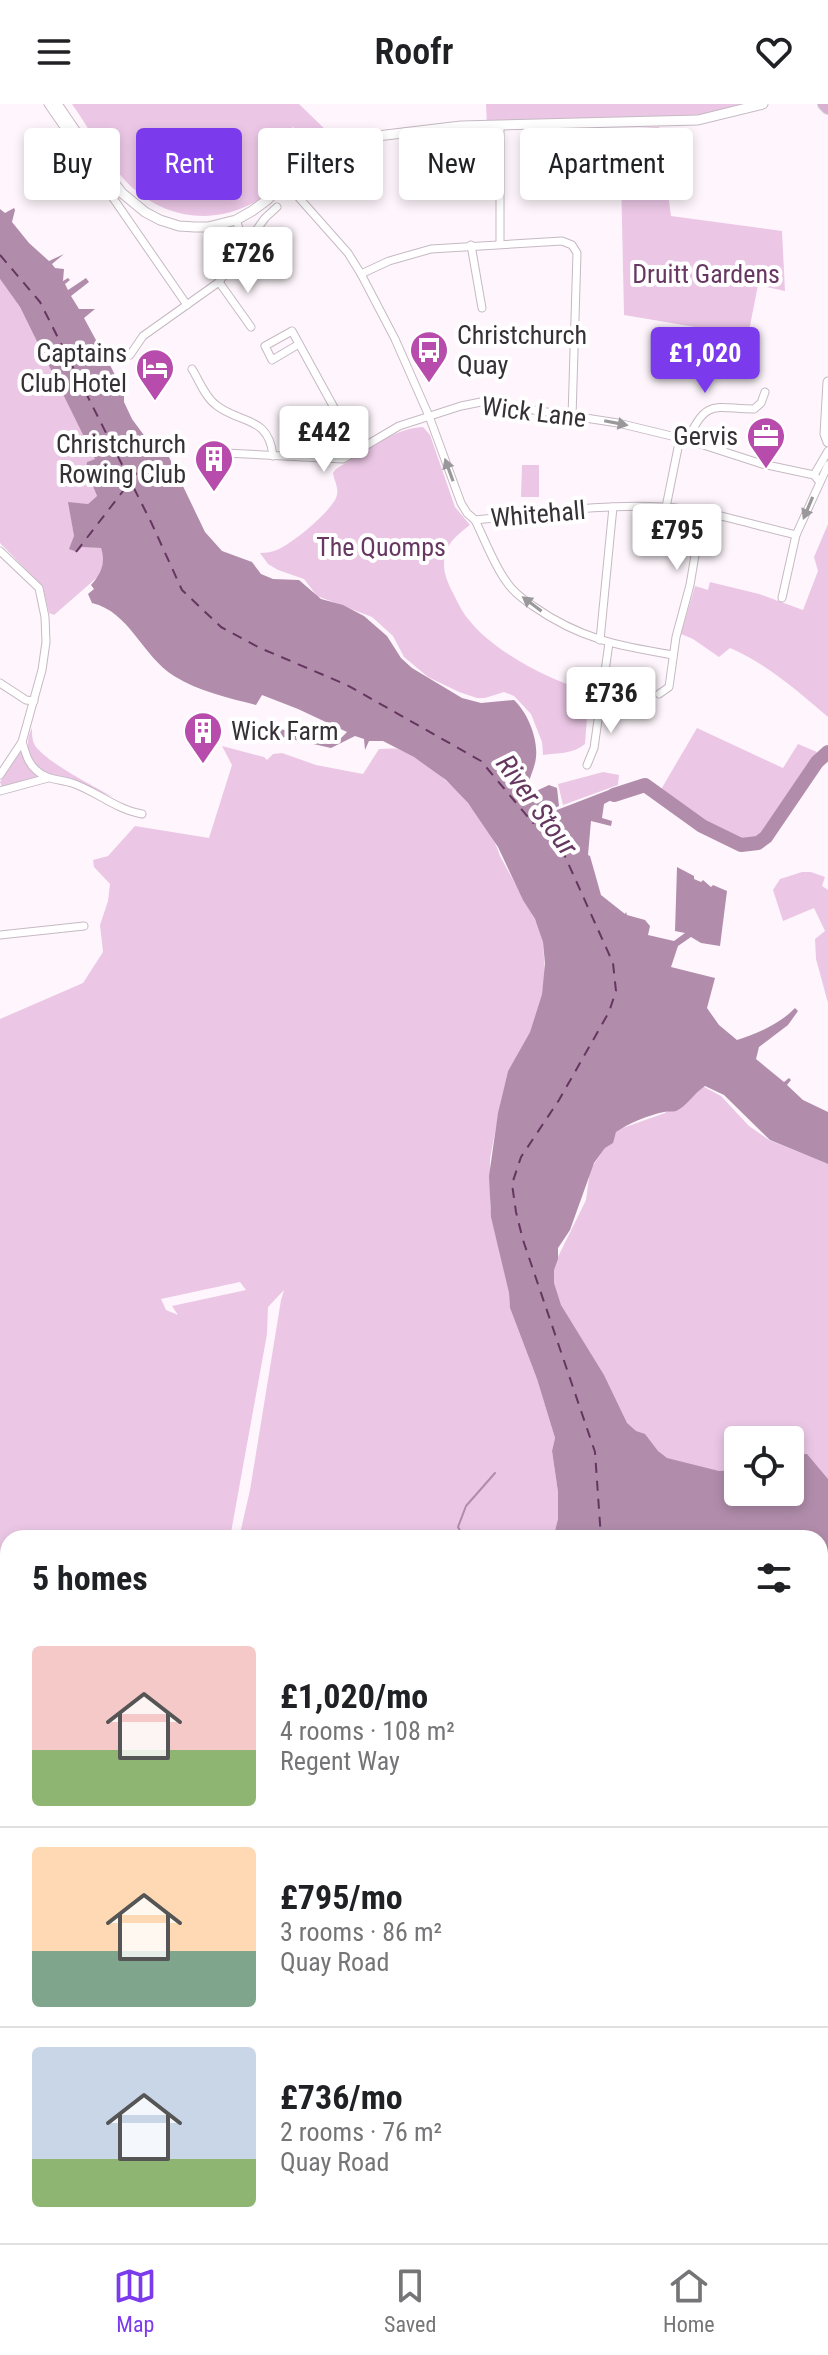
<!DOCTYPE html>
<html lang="en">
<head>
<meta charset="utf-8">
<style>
  :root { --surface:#fff; --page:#f6f6f6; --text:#202124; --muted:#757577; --line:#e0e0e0; --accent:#7c3aed }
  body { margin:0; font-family:"Roboto Condensed",sans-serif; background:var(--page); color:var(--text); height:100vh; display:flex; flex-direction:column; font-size:30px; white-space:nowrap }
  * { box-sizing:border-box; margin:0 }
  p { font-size:26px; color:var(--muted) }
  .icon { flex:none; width:44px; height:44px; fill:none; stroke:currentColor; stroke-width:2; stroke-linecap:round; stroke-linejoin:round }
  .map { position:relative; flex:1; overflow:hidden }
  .panel { position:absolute; left:0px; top:1426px; width:828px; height:714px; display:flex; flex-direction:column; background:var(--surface); border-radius:24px 24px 0 0; box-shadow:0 4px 12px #0003 }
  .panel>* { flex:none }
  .guide { position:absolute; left:24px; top:24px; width:780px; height:72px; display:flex; gap:16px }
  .controls { position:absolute; left:724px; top:1322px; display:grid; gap:16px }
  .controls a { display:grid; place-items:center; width:80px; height:80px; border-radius:8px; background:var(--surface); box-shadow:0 4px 12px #0003; font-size:40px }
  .price { position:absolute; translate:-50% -68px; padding:0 18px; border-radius:8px; background:#fff; color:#222; font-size:26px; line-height:52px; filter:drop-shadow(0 2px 4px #0008) }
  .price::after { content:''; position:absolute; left:50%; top:48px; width:24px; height:18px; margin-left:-12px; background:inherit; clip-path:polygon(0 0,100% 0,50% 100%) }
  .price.on { background:var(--accent); color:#fff }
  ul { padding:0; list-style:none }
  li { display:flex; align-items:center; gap:24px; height:200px; padding:0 32px }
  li+li { border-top:2px solid var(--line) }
  li span { display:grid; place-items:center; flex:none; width:224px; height:160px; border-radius:8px; color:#555 }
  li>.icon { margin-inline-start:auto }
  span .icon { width:96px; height:96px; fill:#fffc; stroke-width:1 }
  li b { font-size:34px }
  h2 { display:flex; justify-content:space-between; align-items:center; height:96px; padding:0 32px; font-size:34px }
  .chip { padding:0 28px; border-radius:8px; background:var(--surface); box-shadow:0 4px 12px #0003; font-size:28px; line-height:72px }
  .chip.on { background:var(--accent); color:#fff }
  header { display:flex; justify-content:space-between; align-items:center; height:104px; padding:0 32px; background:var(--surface); font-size:36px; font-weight:600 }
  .menu { display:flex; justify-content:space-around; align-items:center; height:112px; border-top:2px solid var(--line); background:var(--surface); font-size:22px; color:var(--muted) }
  .menu a { display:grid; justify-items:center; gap:4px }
  .menu .on { color:var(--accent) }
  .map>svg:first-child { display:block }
  .green { fill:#ebc7e5; fill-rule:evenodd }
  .water { fill:#b18dab }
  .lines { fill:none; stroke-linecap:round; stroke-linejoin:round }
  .stream { stroke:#b18dab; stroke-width:2 }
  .river { stroke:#b18dab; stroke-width:14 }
  .ferry { stroke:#65365f; stroke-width:2; stroke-dasharray:10 8; stroke-linecap:butt }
  .minor-casing { stroke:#c6b9c3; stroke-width:9 }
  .tertiary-casing { stroke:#c6b9c3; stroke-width:11 }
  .primary-casing { stroke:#d7d6d7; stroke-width:14 }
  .minor { stroke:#fff; stroke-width:7 }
  .tertiary { stroke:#fff; stroke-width:9 }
  .primary { stroke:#d6b1d1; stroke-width:12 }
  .oneway { fill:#9a989a }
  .labels { text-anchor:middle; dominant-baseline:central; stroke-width:8; stroke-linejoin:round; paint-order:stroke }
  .park-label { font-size:26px; fill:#683862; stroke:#fff }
  .poi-label { font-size:26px; fill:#363135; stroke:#fff; text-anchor:end }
  .street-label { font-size:26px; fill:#363135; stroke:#fff }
  .water-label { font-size:28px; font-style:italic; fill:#65365f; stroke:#fff }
</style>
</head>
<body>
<header><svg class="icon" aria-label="menu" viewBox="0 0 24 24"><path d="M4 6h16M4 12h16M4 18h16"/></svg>Roofr<svg class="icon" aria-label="heart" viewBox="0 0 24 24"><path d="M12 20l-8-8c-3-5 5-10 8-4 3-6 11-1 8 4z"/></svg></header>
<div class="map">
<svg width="828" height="2139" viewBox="0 0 828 2139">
  <rect width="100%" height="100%" fill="#fef6fc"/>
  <g class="green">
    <path d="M72 0H299L329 29 311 44 293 23 265 44 278 62 301 47 305 52C290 68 275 87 255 98 215 120 169 116 134 85 110 64 91 27 72 0Z"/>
    <path d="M486 0H763L698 16 487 23Z"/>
    <path d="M659 23 671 112 782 127 785 187 758 181 748 232 624 211 620 25Z"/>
    <path d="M0 175 20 203 96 355 87 358 83 375 92 380 97 392 88 400 69 399 74 432 82 442 101 444 104 453 101 470 54 511 49 509 43 483 0 439Z"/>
    <path d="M423 323 430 331 455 403 470 421C462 427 453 434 448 443 440 459 445 474 453 489 458 499 462 508 469 516 493 547 551 578 589 587L585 640C573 650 559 649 543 651L542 638 531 610 514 592 504 588 485 594H477L459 588 428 573 404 553 393 532 372 513 317 492 304 475 278 466 268 460 260 449C266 449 272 448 279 445 294 438 329 409 336 394 340 385 334 377 333 369L336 365C362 350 392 324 423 323Z"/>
    <path d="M522 361H539V393H521Z"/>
    <path d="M828 420V613C798 587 767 560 730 544L719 553 693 535 681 530 695 482 708 486 710 478 759 490 803 506 818 467 814 453Z"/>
    <path d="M32 624C32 631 32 637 36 643 50 660 93 682 113 693 99 688 85 679 71 675 64 673 58 674 51 671 31 665 22 642 32 624Z"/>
    <path d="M697 624 783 664 798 640 817 648 766 725 748 738 711 723 656 694Z"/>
    <path d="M222 642 264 653 267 656 273 650 282 649 316 661 363 670 379 645C385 645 392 644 398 645 435 658 490 715 500 752L539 823 543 838 545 869 542 890 530 928 508 967 501 997 490 1055V1103L509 1189 510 1204 537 1275 555 1334 552 1347 558 1388V1415L553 1434H239L250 1386 281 1196 284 1186 268 1203 267 1230 230 1434H8V1811L0 1785V915L83 879 103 848 100 821 108 797 110 780 94 763 93 756 108 752 135 722 209 734 232 661ZM240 1178 246 1186 172 1202 178 1211 166 1206 161 1195Z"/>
    <path d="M21 647 39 673 2 683 0 678Z"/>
    <path d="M603 668 619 671 618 681 563 701 558 680Z"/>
    <path d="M802 768H811L825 773 822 782 828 786V899L816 855 815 835 825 827 814 804 783 817 773 786 780 775Z"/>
    <path d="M695 978 721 992 749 1022 769 1036 828 1060V1378L827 1374 802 1348 790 1352V1336H738V1368L716 1369 672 1362 632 1328 579 1239 555 1191 552 1165 586 1096 590 1066 617 1026 665 1009Z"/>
    <path d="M828 1494V2139H529L527 2132H820V1495Z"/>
    <path d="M0 1817 5 1821 6 1830H8V2118L0 2122Z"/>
    <path d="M9 2132H199L201 2139H0V2136Z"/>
  </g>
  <g class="water">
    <path d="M14 104 15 106 12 118 29 139 49 157 64 150 52 160 55 164 64 165 63 177 68 174 70 176 65 180 68 186 86 174 89 178 71 192 79 205H95L84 214 103 249 108 247 110 251 106 253 124 289V298L132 315 160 353H169L205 428 222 447 252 458 261 470 273 475 299 476 321 495 343 501 364 512 387 532 401 554 412 564 462 594 481 599 514 596C528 609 538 635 536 653 535 665 529 672 528 685L534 688 549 681 557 684 559 702 548 707 549 709 614 684 623 682 624 684 615 689 631 684 632 688 624 689 604 700 602 714 612 717 611 722 591 717 588 751 590 752 601 791 625 810 626 808 627 811 645 816 650 822 648 831 674 837 685 829 675 827 677 763 694 772V775L701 778 703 776 711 783 713 781 727 787 720 842 701 839 691 833 678 842 671 863 715 874 707 904 719 921 737 936C758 929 780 920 795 904L798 907 788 921 759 943 756 955 784 978 789 974 791 976 787 981 803 996 828 1008V1060L770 1036 724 991 705 982C694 989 686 1003 676 1007 672 1008 668 1007 664 1008 649 1011 629 1019 616 1028L613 1039 605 1044 594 1059 570 1126 558 1144V1155L554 1166V1179L561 1201 604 1271 627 1319 636 1327 645 1330 658 1347 667 1354 719 1367 738 1366V1388H790V1351L807 1350 828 1375V1487L820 1488V1434H553L558 1415V1388L552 1347 555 1334 537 1275 510 1204 509 1189 491 1113 489 1072 498 1009 508 967 530 928 542 890 545 860 543 838 535 815 523 796 498 743 468 699 446 676 414 653 383 637H369L365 646 364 635 355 632 331 644 239 623 240 619H245V616L332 638 341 634 347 628 298 605 262 591 256 601C229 594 198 587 174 572 142 552 130 508 92 499L88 490 94 485 91 481C101 470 106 459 101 444L82 443 77 448 69 445 74 432 68 398 88 400 97 392 92 380 83 376 87 358 95 355 20 203 0 175V105L5 109Z"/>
    <path d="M199 2132H551L557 2139H201Z"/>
    <path d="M671 2132H759V2139H673Z"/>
  </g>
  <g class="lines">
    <path class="stream" d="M464 1434 458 1423 466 1402 495 1369"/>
    <path class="river" d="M614 691 645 681 702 722 741 741 758 739 766 733 817 658 828 648"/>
    <g class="ferry">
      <path d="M0 151 40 198 151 418 182 486 221 523 260 544 347 581 481 657 533 719 546 710 613 859 616 887 609 908 559 996 521 1053 512 1080 516 1108 523 1136 595 1348 601 1434"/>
      <path d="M76 448 147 356"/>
      <path d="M428 2132 431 2139"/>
    </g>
    <defs>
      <g id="minor">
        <path d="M48 0 187 201"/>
        <path d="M285 78 348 149 361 170 395 235 429 312 461 399 467 409 475 416C484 434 494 461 506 477 512 487 524 496 533 502 580 535 619 542 673 551"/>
        <path d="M236 116 242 133V141"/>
        <path d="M500 139V22"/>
        <path d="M471 141 482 204"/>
        <path d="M361 170 389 157 431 145 562 137 572 141 577 149 572 313"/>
        <path d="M219 178 251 223"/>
        <path d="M299 240 272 256 265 242 292 227 343 320 361 344"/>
        <path d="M130 251 143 232 219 178 265 114 277 103"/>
        <path d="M192 265C199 276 205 293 216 301 239 320 269 311 273 352"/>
        <path d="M688 336C706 293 717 305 754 305L761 299 765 288"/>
        <path d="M204 348 343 355 399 322 461 302 481 298 618 319 688 336 762 360 814 371 819 377"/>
        <path d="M814 371 828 347"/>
        <path d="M666 403 680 334"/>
        <path d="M475 416C538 410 602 399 664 403 709 406 753 421 796 431"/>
        <path d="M0 447 39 484 45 513 46 538 42 566 22 638 0 671"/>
        <path d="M782 494 796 431 828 361"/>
        <path d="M600 536 613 403"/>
        <path d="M0 579 26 596 34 597"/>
        <path d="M659 590 669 583 676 533 690 481 702 409"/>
        <path d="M22 638C26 649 27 658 36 666 46 676 59 675 72 679 96 687 117 706 142 710"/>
        <path d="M587 661 594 644 609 539"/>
        <path d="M0 687 48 674"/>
        <path d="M0 831 84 822"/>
      </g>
      <g id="tertiary">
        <path d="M57 0 85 41 122 89 145 108 160 116 179 122 195 123H208L236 116 252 107 267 96 315 48 344 36 461 22 698 16 763 0"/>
        <path d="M828 278 825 330 828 338"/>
      </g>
      <path id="primary" d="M824 0 828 4"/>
    </defs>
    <use href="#minor" class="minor-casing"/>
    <use href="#tertiary" class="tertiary-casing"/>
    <use href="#primary" class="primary-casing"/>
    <use href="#minor" class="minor"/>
    <use href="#tertiary" class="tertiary"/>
    <use href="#primary" class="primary"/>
  </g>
  <defs><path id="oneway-solid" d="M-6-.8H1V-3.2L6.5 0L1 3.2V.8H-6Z" transform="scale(2)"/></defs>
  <g class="oneway">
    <use href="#oneway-solid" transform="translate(616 319) rotate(11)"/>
    <use href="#oneway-solid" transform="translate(449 366) rotate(-110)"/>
    <use href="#oneway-solid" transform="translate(808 404) rotate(113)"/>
    <use href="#oneway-solid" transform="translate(532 500) rotate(-143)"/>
  </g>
  <defs>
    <symbol id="bus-pin" viewBox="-11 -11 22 30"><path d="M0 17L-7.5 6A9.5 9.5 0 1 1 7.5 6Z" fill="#b74cac" stroke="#fff"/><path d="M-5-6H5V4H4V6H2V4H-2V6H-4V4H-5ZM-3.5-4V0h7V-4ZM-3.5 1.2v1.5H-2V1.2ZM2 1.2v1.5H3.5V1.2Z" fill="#fff"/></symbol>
    <symbol id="hotel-pin" viewBox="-11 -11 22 30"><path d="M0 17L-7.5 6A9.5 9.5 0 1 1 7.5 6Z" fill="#b74cac" stroke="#fff"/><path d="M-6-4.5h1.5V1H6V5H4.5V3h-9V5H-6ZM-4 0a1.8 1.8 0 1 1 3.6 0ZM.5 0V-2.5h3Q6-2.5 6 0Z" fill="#fff"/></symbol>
    <symbol id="office-pin" viewBox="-11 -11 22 30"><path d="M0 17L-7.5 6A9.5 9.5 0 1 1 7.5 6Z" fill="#b74cac" stroke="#fff"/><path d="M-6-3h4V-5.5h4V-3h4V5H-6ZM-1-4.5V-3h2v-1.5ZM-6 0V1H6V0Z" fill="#fff"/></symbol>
    <symbol id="building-pin" viewBox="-11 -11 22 30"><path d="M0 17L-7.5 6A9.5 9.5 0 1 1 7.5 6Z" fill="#b74cac" stroke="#fff"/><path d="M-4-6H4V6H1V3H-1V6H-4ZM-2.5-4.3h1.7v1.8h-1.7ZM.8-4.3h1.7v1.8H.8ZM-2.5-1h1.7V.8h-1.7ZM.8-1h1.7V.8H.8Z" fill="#fff"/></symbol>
  </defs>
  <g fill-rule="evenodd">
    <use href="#bus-pin" x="407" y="224" width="44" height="60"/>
    <use href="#hotel-pin" x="133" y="242" width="44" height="60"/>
    <use href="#office-pin" x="744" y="310" width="44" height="60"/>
    <use href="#building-pin" x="192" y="333" width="44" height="60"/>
    <use href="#building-pin" x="181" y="605" width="44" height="60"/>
  </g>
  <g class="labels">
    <g class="park-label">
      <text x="706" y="170">Druitt Gardens</text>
      <text x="381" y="443">The Quomps</text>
    </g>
    <g class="poi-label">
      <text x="457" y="231" text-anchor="start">Christchurch<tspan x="457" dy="30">Quay</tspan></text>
      <text x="127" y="249">Captains<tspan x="127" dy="30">Club Hotel</tspan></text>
      <text x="738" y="332">Gervis</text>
      <text x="186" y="340">Christchurch<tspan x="186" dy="30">Rowing Club</tspan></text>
      <text x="231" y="627" text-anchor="start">Wick Farm</text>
    </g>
    <g class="street-label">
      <text transform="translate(534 308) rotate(7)">Wick Lane</text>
      <text transform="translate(538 410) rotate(-5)">Whitehall</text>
    </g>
    <g class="water-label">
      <text transform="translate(537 701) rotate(54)">River Stour</text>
    </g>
  </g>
</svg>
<div class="controls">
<a><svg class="icon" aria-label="locate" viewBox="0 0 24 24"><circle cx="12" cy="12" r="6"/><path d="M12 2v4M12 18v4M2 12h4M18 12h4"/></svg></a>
</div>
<b class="price" style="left:248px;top:191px">£726</b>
<b class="price on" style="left:705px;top:291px">£1,020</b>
<b class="price" style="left:324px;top:370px">£442</b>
<b class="price" style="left:677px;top:468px">£795</b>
<b class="price" style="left:611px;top:631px">£736</b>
<div class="guide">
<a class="chip">Buy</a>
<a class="chip on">Rent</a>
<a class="chip">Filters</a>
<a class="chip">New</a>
<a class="chip">Apartment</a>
</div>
<section class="panel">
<h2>5 homes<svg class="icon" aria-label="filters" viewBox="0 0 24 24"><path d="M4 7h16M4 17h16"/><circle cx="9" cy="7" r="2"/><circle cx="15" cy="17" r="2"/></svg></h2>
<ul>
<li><span style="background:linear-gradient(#f6c9c9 65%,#8fb573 0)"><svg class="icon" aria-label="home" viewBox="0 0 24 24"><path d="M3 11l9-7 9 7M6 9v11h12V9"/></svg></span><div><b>£1,020/mo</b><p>4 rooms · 108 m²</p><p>Regent Way</p></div></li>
<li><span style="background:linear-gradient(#ffd9b3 65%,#7fa58c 0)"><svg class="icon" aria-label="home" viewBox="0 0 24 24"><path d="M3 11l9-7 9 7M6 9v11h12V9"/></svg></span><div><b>£795/mo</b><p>3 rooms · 86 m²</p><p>Quay Road</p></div></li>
<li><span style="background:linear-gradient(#c9d6e8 70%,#8fb573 0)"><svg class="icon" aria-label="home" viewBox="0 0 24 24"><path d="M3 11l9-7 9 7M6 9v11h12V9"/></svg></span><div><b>£736/mo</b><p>2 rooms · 76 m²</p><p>Quay Road</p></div></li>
</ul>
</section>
</div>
<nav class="menu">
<a class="on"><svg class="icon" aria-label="map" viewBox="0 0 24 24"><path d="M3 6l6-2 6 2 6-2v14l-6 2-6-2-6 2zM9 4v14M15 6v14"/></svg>Map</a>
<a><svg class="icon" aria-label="saved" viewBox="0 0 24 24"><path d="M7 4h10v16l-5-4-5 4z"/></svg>Saved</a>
<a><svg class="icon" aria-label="home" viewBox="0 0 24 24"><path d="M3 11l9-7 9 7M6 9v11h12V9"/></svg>Home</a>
</nav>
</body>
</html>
